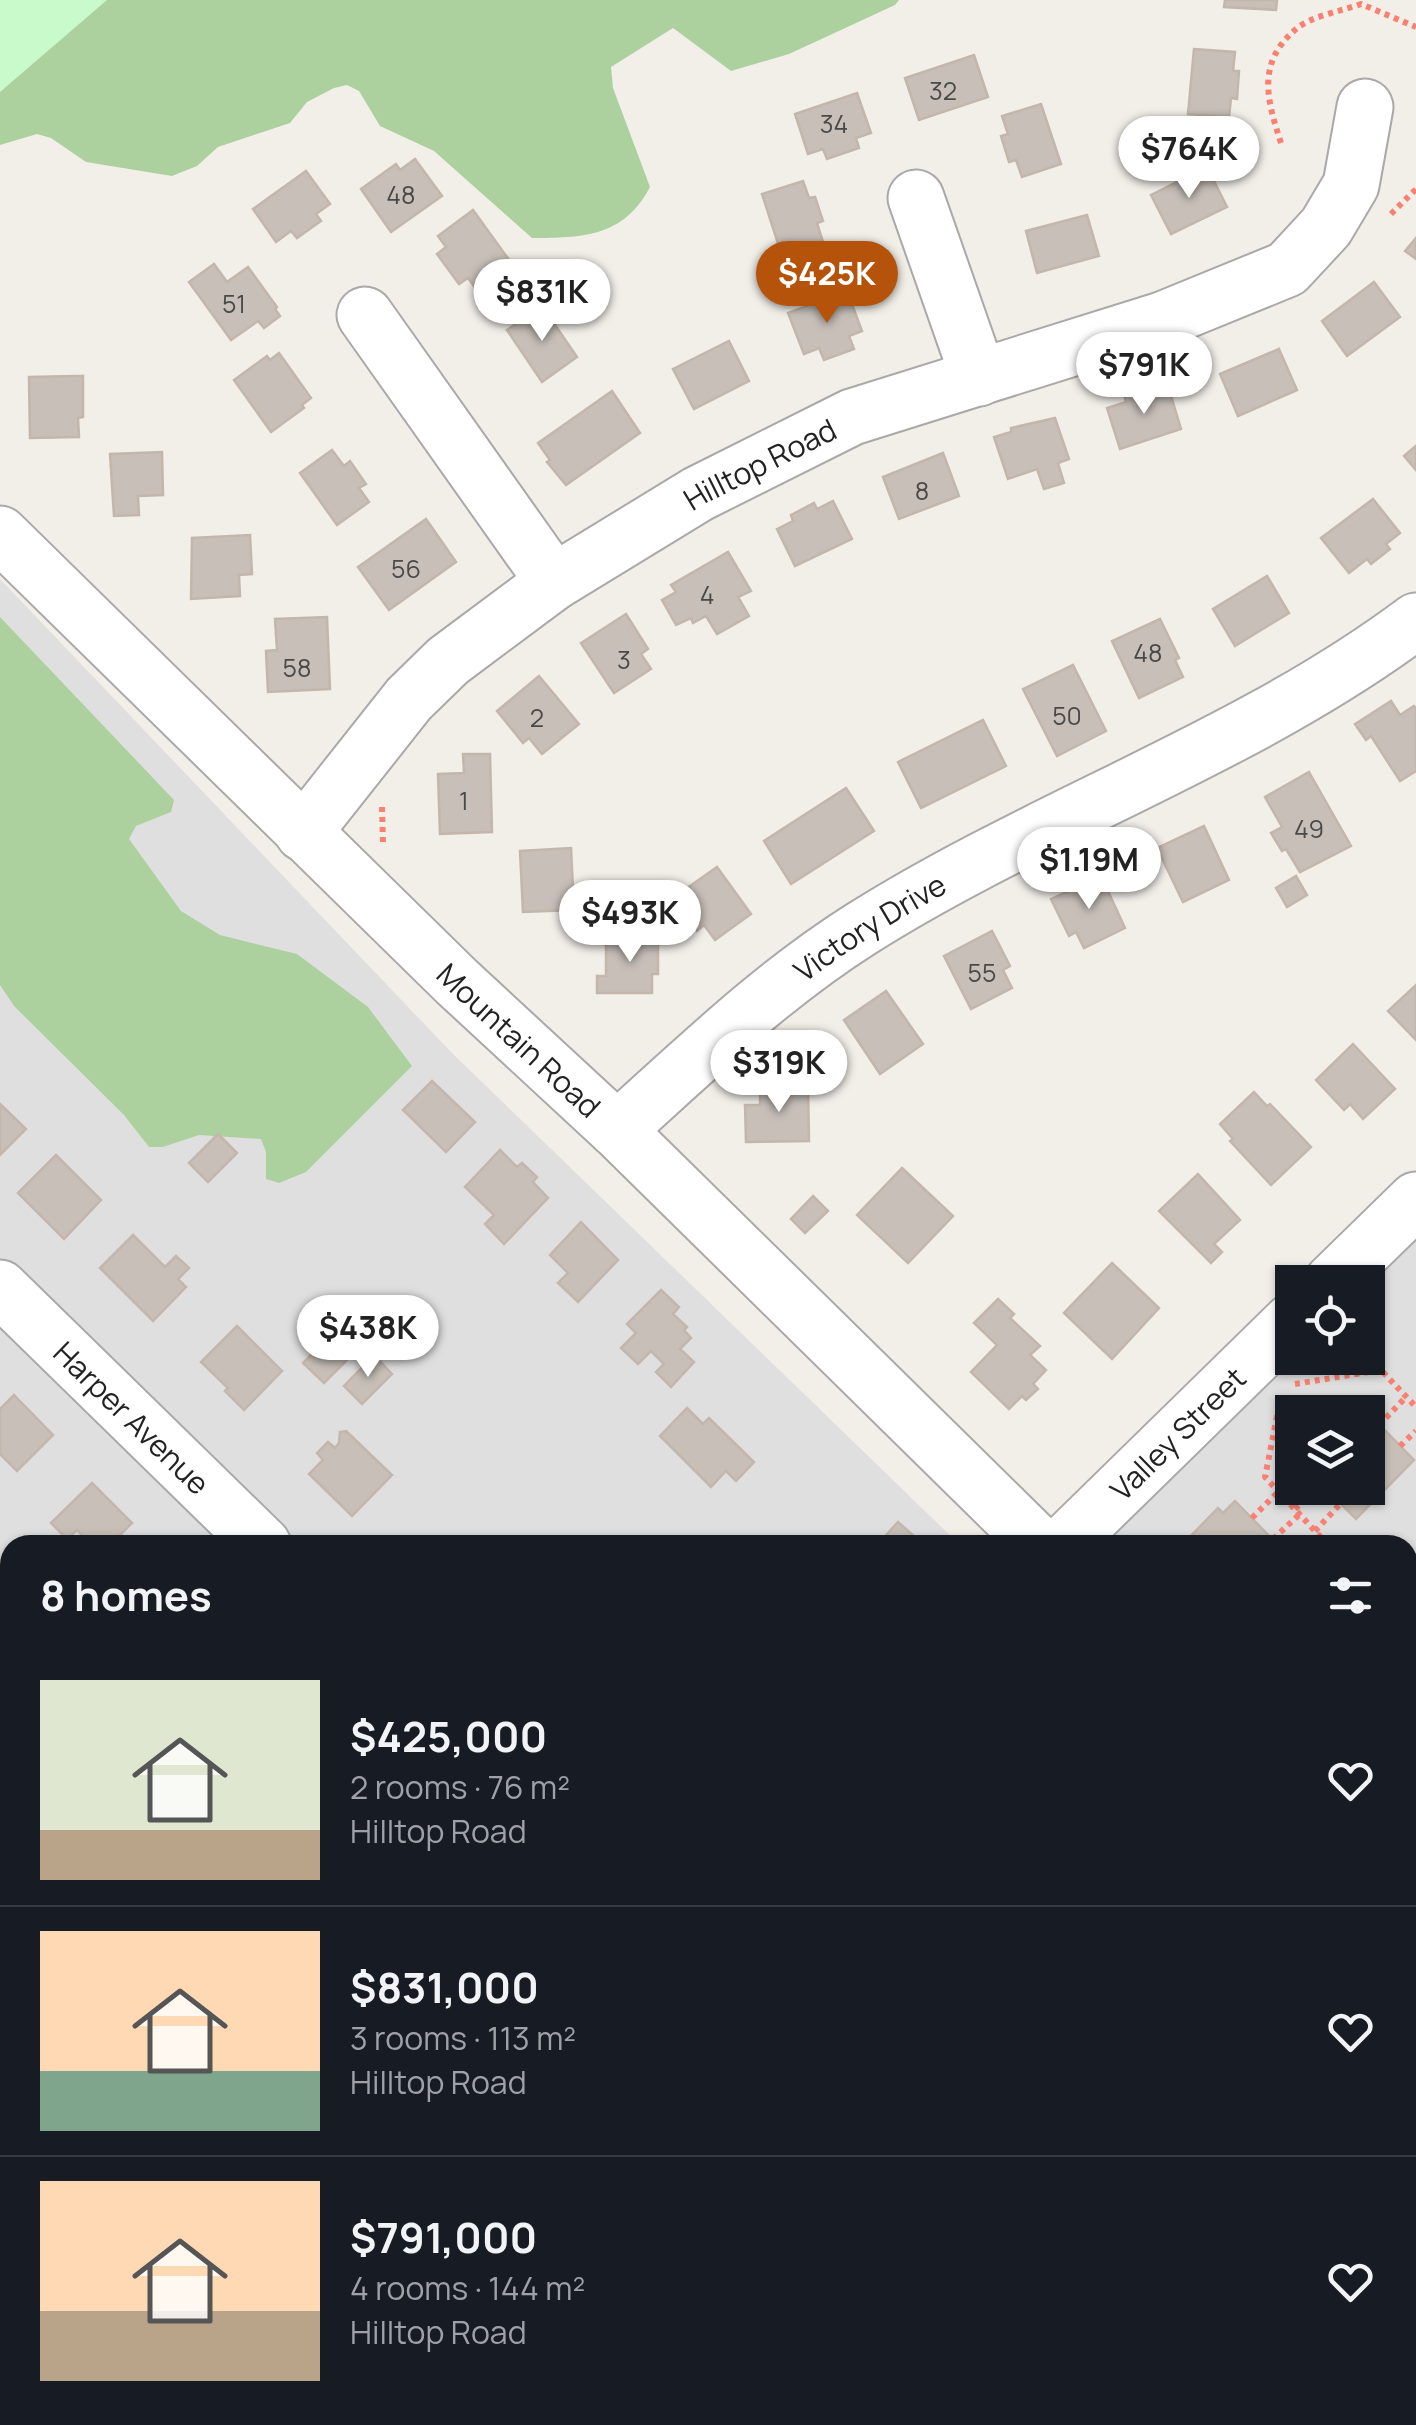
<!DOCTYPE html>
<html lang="en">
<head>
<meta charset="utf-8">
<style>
  :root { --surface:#171b24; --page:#20242c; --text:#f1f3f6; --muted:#9ea1a6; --line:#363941; --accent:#b45309 }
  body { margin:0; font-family:Manrope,sans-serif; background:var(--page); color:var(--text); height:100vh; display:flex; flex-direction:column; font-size:38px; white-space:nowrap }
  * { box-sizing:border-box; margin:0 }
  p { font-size:32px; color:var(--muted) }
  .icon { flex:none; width:55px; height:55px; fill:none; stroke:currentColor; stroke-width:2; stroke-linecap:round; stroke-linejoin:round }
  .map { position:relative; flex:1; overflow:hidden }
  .drawer { position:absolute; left:0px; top:1535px; width:1418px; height:890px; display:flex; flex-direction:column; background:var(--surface); border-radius:30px 30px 0 0; box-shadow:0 2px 8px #0004 }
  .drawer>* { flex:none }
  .fabs { position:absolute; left:1275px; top:1265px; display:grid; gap:20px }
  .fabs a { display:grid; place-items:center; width:110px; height:110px; border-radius:0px; background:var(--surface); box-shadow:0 2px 8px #0004; font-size:50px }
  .price { position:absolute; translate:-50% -85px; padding:0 22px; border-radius:35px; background:#fff; color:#222; font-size:32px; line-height:65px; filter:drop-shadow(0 2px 5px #0008) }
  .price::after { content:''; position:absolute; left:50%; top:60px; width:30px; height:22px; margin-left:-15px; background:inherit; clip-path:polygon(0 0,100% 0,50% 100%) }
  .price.on { background:var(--accent); color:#fff }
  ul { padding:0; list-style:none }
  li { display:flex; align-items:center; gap:30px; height:250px; padding:0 40px }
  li+li { border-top:2px solid var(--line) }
  li span { display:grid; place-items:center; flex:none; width:280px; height:200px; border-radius:0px; color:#555 }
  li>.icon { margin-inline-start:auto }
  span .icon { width:120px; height:120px; fill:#fffc; stroke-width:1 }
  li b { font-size:42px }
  h2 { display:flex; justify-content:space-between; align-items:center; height:120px; padding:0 40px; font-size:42px }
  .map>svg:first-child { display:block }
  .residential { fill:#e0dfdf; fill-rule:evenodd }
  .forest { fill:#add19e }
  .park { fill:#c8facc }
  .parking { fill:#e2e2e2 }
  .building { fill:#c7bfb8; stroke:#c4b6ab; stroke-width:2.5 }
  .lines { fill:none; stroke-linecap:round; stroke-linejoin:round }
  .minor-casing { stroke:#a9a9a9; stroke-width:59 }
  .path { stroke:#fa8072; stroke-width:6; stroke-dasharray:5 5; stroke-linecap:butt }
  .minor { stroke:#fff; stroke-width:55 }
  .labels { text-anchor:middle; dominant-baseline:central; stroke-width:8; stroke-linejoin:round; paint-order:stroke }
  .number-label { font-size:25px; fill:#4b4948 }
  .street-label { font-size:30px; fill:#222; stroke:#fff }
</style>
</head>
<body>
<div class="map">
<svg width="1416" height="2425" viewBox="0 0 1416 2425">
  <rect width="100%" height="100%" fill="#f2efe9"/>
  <g class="residential">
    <path d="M0 579 451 1052 960 1545H10V2415H126L116 2425H0Z"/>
    <path d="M1416 1234V1751L1408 1756V1545H1100L1292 1358H1368L1367 1282ZM1292 1412H1368V1488H1292Z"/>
  </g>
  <g class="forest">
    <path d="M0 0H899L895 5 789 54 731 71 673 28 611 67 613 88 650 187C624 237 582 238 532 238L434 151 380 126 359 91 347 85 334 88 307 102 290 123 218 147 197 166 172 176 86 162 51 138 37 134 0 145Z"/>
    <path d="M0 617 174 800 171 812 136 826 129 839 181 911 220 935 297 954 368 1007 412 1066 306 1172 279 1183 266 1179V1152L261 1139 199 1135 163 1147H149L124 1115 14 1006 0 985Z"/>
  </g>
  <path class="park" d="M0 0H107L0 92Z"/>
  <path class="parking" d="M274 2415H321L331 2425H264Z"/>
  <g class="building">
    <path d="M1225 0H1277L1276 10 1224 7Z"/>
    <path d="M1194 49 1235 52 1233 71H1239L1237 99 1231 98 1229 117 1188 114Z"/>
    <path d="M974 55 988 97 919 120 905 78Z"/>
    <path d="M857 93 871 133 856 138 859 148 827 159 823 149 808 154 795 114Z"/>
    <path d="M1041 104 1061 164 1022 177 1016 160 1009 162 1001 136 1008 134 1002 116Z"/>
    <path d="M415 159 442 196 391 232 361 189 396 164 400 170Z"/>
    <path d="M1207 167 1227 207 1171 234 1151 195Z"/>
    <path d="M306 171 330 204 316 214 321 221 297 238 291 231 276 242 253 209Z"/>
    <path d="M803 181 809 198 815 197 823 221 817 223 823 242 782 256 762 194Z"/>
    <path d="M473 210 512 264 476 289 468 278 459 284 437 254 446 247 438 236Z"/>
    <path d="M1087 215 1099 256 1037 273 1026 231Z"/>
    <path d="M1416 238V259L1405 251Z"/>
    <path d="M214 264 227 282 248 267 277 307 275 309 280 316 264 328 258 321 231 340 189 282Z"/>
    <path d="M1374 282 1400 317 1347 356 1322 321Z"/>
    <path d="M847 291 862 331 849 336 854 349 824 360 819 348 804 354 788 313Z"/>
    <path d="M542 306 577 357 542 382 507 330Z"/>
    <path d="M729 341 749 381 694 409 673 369Z"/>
    <path d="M1279 349 1297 390 1238 416 1220 374Z"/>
    <path d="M279 353 311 398 302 405 304 408 271 432 234 380 267 356 270 360Z"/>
    <path d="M77 376H83V417L78 418 79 437 30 438 29 377Z"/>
    <path d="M1147 387 1150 395 1169 389 1181 429 1120 449 1107 408 1126 402 1124 395Z"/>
    <path d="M612 391 640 433 566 485 547 462 550 460 538 443Z"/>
    <path d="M1055 418 1069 459 1058 463 1064 483 1044 489 1037 469 1008 479 994 437 1011 432V428Z"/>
    <path d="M1416 446V470L1404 456Z"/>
    <path d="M332 450 344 466 350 461 366 484 359 488 369 502 337 525 300 473Z"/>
    <path d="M162 452 163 495 138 496 139 515 114 516 110 454Z"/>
    <path d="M943 453 959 496 899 519 883 477Z"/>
    <path d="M1373 499 1400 533 1386 544 1390 549 1371 564 1367 559 1349 573 1321 538Z"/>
    <path d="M833 501 852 539 795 566 777 529 793 521 791 515 814 503 817 509Z"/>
    <path d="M426 519 456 562 389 610 358 567Z"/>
    <path d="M250 535 252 574 239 575 240 596 191 599 192 538Z"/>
    <path d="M728 552 751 591 738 597 749 616 717 634 706 616 693 623 691 618 676 625 662 600 676 592 671 585Z"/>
    <path d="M1267 576 1289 613 1235 646 1213 609Z"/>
    <path d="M626 614 648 649 641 654 651 669 614 693 581 643Z"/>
    <path d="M327 617 330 689 268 692 266 651 277 650 275 619Z"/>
    <path d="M1160 619 1179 658 1175 660 1183 677 1139 698 1112 641Z"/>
    <path d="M1073 665 1106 731 1057 756 1023 689Z"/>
    <path d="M539 676 579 724 542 754 529 738 523 743 497 711Z"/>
    <path d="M1391 701 1400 715 1414 706 1416 709V771L1400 781 1371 736 1366 740 1355 724Z"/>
    <path d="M983 720 1006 766 921 808 898 762Z"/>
    <path d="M463 754H490L492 832 440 834 438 774 464 773Z"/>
    <path d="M1309 772 1351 846 1300 872 1286 849 1282 851 1271 833 1282 827 1265 797Z"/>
    <path d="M846 788 874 831 791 884 764 841Z"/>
    <path d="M1204 826 1229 880 1183 902 1157 848Z"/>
    <path d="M571 848 574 910 523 912 520 851Z"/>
    <path d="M717 867 751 914 715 940 704 925 697 931 673 898Z"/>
    <path d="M1101 876 1125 928 1084 948 1076 932 1069 936 1051 899Z"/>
    <path d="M1296 876 1307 895 1287 907 1276 888Z"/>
    <path d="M992 931 1010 966 1003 970 1012 988 971 1009 944 956Z"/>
    <path d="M606 936H658V974H652V993H597V976H606Z"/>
    <path d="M1416 985V1040L1388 1011Z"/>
    <path d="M886 991 923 1044 880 1074 844 1020Z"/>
    <path d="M1353 1044 1395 1089 1363 1119 1350 1104 1344 1110 1316 1080Z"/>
    <path d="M432 1081 475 1122 446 1152 403 1110Z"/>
    <path d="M808 1085 809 1141 746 1142 745 1105H760V1086Z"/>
    <path d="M1254 1092 1267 1106 1270 1104 1311 1147 1271 1185 1230 1141 1233 1139 1220 1124Z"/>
    <path d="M0 1104 26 1129 0 1155Z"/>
    <path d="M218 1134 237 1153 208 1182 189 1163Z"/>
    <path d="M500 1150 517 1167 522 1163 537 1177 533 1182 548 1198 504 1244 485 1224 494 1215 465 1187Z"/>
    <path d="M56 1155 101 1200 64 1239 18 1193Z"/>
    <path d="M902 1168 953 1216 908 1263 857 1215Z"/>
    <path d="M1198 1174 1240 1220 1214 1244 1222 1252 1211 1263 1159 1211Z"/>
    <path d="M813 1196 828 1211 805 1233 791 1219Z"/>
    <path d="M581 1222 618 1260 578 1302 558 1283 568 1273 550 1255Z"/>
    <path d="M133 1235 165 1267 176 1256 189 1268 178 1279 186 1287 153 1321 100 1268Z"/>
    <path d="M1112 1263 1159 1308 1112 1359 1064 1313Z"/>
    <path d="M661 1290 679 1307 673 1314 687 1327 684 1330 691 1338 680 1349 694 1362 671 1387 656 1372 664 1364 651 1351 638 1364 621 1348 636 1333 627 1324Z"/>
    <path d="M998 1299 1014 1314 1010 1318 1040 1346 1030 1355 1046 1370 1033 1384 1038 1389 1026 1400 1022 1396 1009 1409 971 1372 997 1345 974 1323Z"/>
    <path d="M237 1326 282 1371 244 1410 225 1391 228 1388 201 1362Z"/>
    <path d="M334 1331 355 1352 324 1383 303 1363Z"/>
    <path d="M374 1355 392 1374 362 1404 344 1386Z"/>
    <path d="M14 1395 53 1435 17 1471 0 1454V1409Z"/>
    <path d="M687 1408 703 1424 709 1418 754 1462 736 1481 726 1471 711 1487 660 1436Z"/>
    <path d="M1368 1413 1414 1460 1356 1519 1325 1488H1368Z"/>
    <path d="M346 1431 392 1475 352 1516 309 1474 323 1460 317 1453 328 1442 335 1448 339 1443 340 1432Z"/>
    <path d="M92 1483 132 1523 110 1545H91L77 1530 67 1539 51 1523Z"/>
    <path d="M1235 1501 1278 1545H1182L1218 1508 1223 1513Z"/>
    <path d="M898 1522 924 1545H877Z"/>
    <path d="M1416 1584V1681L1411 1684 1408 1677V1589Z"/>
    <path d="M0 2026 10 2036V2096L0 2086Z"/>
    <path d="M1416 2301V2373L1408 2381V2309Z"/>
    <path d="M510 2415H543L533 2425H519Z"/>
    <path d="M669 2415H720L710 2425H679Z"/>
    <path d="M867 2415H937L947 2425H876Z"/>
    <path d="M1300 2415H1373L1363 2425H1291Z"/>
  </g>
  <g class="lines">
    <defs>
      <g id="minor">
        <path d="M916 198 979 378"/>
        <path d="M365 315 554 582"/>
        <path id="s1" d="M0 534 457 982 617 1130 1039 1545"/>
        <path id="s2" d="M303 833 409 699 448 661 554 582 698 494 852 417 1162 320 1287 269 1326 227 1351 185 1365 107"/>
        <path id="s3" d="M617 1130C696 1059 771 986 861 929 1040 816 1245 749 1416 621"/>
        <path d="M1332 1282 1416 1200"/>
        <path id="s4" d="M0 1288 263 1545"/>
        <path id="s5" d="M1063 1545 1292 1321"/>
        <path d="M1408 1804 1416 1798"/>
        <path d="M0 1918 10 1928"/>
        <path d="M1162 2415 1172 2425"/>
        <path d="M177 2425 187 2415"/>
        <path d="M783 2425 794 2415"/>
      </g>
    </defs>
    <use href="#minor" class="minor-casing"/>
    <g class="path">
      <path d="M1281 143C1267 100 1256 63 1296 29 1311 16 1342 11 1361 4L1416 27"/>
      <path d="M1391 214 1416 189"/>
      <path d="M382 807 383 844"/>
      <path d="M1295 1384 1381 1370 1416 1407"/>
      <path d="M1281 1396 1265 1477 1328 1545"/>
      <path d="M1379 1425 1406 1397"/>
      <path d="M1400 1446 1416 1431"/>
      <path d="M1295 1509 1318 1488"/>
      <path d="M1252 1518 1279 1491"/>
      <path d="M1315 1531 1341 1503"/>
      <path d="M1273 1539 1300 1514"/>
      <path d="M1408 1740 1412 1747"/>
      <path d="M1408 1919 1416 1928"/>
      <path d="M1408 2160 1416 2168"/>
      <path d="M1408 2277 1416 2269"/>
    </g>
    <use href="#minor" class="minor"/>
  </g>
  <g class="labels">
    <g class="number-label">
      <text x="943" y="90">32</text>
      <text x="834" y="123">34</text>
      <text x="401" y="194">48</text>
      <text x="234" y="303">51</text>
      <text x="922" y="490">8</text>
      <text x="406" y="568">56</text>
      <text x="707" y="594">4</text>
      <text x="1148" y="652">48</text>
      <text x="624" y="659">3</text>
      <text x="297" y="667">58</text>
      <text x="1067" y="715">50</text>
      <text x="537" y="717">2</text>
      <text x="464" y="800">1</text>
      <text x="1309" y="828">49</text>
      <text x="982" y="972">55</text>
    </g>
    <g class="street-label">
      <text stroke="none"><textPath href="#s2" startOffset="595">Hilltop Road</textPath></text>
      <text stroke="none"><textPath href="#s3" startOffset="325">Victory Drive</textPath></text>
      <text stroke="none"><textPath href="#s1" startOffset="725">Mountain Road</textPath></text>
      <text stroke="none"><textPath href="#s4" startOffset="185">Harper Avenue</textPath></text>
      <text stroke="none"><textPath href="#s5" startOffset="160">Valley Street</textPath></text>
    </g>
  </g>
</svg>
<div class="fabs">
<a><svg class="icon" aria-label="locate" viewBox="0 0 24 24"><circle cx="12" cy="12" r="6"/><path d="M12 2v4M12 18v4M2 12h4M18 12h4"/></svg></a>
<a><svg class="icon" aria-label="layers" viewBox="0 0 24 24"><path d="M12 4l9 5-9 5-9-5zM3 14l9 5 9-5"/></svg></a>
</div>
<b class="price" style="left:1189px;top:201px">$764K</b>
<b class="price on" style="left:827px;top:326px">$425K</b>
<b class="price" style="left:542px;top:344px">$831K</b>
<b class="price" style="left:1144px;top:417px">$791K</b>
<b class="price" style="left:1089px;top:912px">$1.19M</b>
<b class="price" style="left:630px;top:965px">$493K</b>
<b class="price" style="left:779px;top:1115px">$319K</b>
<b class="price" style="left:368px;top:1380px">$438K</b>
<section class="drawer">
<h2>8 homes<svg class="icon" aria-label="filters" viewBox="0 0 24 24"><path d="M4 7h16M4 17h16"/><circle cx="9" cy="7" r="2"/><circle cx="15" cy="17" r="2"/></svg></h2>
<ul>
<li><span style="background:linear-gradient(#dfe7d0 75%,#b9a48a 0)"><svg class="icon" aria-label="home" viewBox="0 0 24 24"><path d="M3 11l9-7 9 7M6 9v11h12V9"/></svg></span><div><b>$425,000</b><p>2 rooms · 76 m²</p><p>Hilltop Road</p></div><svg class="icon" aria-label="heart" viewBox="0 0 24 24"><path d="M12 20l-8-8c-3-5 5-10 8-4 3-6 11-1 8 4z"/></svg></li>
<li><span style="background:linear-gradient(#ffd9b3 70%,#7fa58c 0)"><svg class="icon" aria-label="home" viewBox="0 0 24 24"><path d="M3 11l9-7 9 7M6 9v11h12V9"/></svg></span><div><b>$831,000</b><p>3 rooms · 113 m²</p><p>Hilltop Road</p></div><svg class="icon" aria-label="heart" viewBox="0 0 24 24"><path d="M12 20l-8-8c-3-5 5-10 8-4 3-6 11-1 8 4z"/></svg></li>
<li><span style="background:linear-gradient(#ffd9b3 65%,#b9a48a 0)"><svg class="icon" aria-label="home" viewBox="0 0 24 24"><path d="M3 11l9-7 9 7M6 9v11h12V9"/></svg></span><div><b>$791,000</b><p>4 rooms · 144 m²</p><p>Hilltop Road</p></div><svg class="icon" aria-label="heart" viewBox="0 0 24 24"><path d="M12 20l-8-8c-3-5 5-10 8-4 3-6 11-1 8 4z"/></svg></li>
</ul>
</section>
</div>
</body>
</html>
